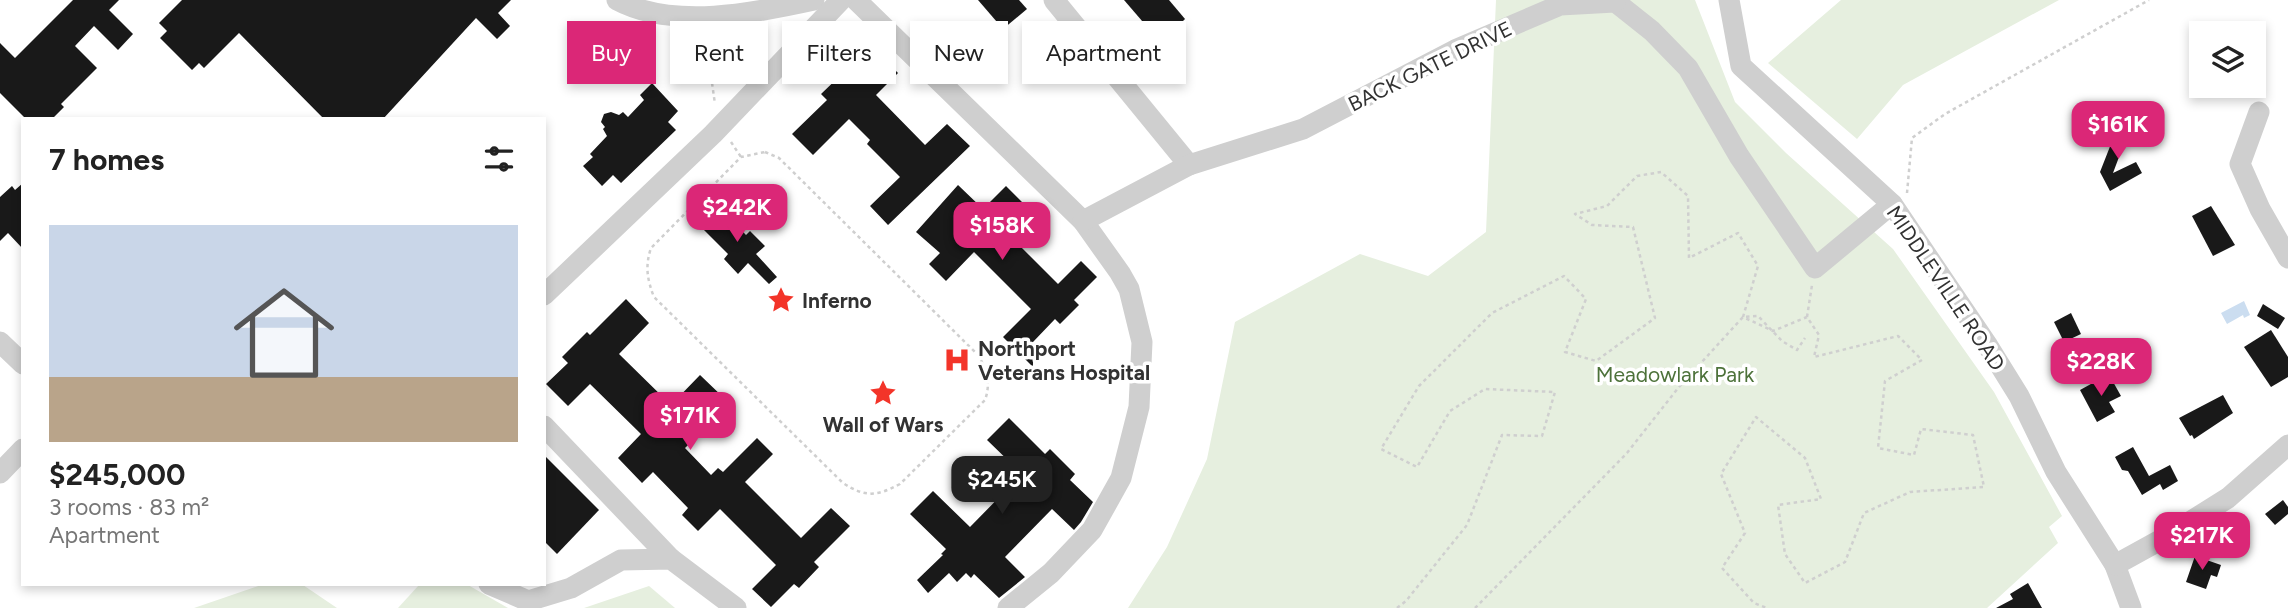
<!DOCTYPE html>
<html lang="en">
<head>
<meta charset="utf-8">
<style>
  :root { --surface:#fff; --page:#f2f2f2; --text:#222; --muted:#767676; --line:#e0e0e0; --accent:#db2777 }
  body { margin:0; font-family:Figtree,sans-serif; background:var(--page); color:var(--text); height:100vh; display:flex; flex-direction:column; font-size:26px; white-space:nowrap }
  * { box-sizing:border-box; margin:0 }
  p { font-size:23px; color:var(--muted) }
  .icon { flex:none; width:38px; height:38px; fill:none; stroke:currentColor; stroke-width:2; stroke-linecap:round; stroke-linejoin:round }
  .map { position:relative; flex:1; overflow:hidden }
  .details { position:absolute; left:21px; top:117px; width:525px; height:469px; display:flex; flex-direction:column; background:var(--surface); border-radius:0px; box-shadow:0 4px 10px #0003 }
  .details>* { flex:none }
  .hud { position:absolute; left:567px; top:21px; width:665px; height:63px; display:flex; gap:14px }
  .controls { position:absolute; left:2189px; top:21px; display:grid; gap:14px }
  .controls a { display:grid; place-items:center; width:77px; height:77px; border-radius:0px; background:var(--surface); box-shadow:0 4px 10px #0003; font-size:35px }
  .price { position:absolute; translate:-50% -60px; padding:0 16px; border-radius:14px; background:var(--accent); color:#fff; font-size:23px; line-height:46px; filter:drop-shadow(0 2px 4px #0008) }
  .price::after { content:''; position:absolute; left:50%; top:42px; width:21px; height:16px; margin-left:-10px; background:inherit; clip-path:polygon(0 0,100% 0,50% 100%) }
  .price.active { background:#222; color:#fff }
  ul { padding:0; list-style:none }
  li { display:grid; align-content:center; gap:14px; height:371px; padding:0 28px }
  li+li { border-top:2px solid var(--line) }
  li span { display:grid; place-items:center; height:217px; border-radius:0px; color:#555 }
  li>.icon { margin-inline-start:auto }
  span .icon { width:126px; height:126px; fill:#fffc; stroke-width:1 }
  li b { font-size:30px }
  h2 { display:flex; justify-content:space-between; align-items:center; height:84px; padding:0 28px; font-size:30px }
  .pill { padding:0 24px; border-radius:0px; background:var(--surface); box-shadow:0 4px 10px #0003; font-size:24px; line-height:63px }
  .pill.active { background:var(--accent); color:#fff }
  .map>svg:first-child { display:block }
  .green { fill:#e6efdf }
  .water { fill:#cbddf0 }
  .building { fill:#191919 }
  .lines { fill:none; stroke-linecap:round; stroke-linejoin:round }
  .path { stroke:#cfcfcf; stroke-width:2.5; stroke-dasharray:3.5 3.5; stroke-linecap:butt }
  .minor { stroke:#cfcfcf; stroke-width:21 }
  .labels { text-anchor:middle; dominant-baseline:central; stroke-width:7; stroke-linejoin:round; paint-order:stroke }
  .street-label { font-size:21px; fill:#323232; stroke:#fff }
  .poi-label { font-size:21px; font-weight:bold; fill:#323232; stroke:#fff; text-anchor:start }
  .park-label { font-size:21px; fill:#4d723a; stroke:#fff }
</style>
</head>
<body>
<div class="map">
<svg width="2288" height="608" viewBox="0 0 2288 608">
  <rect width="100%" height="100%" fill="#fff"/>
  <g class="green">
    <path d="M1496 0H1695L1735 102 1786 153 1893 249 1994 392 2062 516 2049 527 2058 543 1987 608H1128L1167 547 1207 459 1235 322 1360 254 1428 276 1486 232Z"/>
    <path d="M1841 0H2059L1903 85 1857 139 1768 63Z"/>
    <path d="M264 584 303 585 337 608H194Z"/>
    <path d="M419 585H468L508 608H398Z"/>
    <path d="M649 586 675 608H584Z"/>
  </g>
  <path class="water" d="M2244 301 2250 315 2244 318 2243 315 2227 324 2221 313Z"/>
  <g class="building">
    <path d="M73 0H119L109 10 133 34 118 50 94 26 75 46 97 68 61 104 64 107 52 119H26L0 93V43L15 58Z"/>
    <path d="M182 0H511L498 13 510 26 497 39 476 18 383 119H324L239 33 204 68 199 63 192 70 160 38 167 31 159 23Z"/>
    <path d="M978 0H1019L1027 9 1003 29Z"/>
    <path d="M1124 0H1169L1185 19 1161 43Z"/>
    <path d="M875 50 898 73 876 95 925 145 947 124 970 146 888 225 870 206 900 177 867 144 870 140 849 119 813 155 792 134 827 100 821 94 847 69 851 73Z"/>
    <path d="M652 83 678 111 668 122 676 130 621 183 613 175 602 186 583 166 593 157 590 154 607 136 603 129 605 127 601 122 604 114 611 112 619 115 623 112 628 117 644 100 640 95Z"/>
    <path d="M2120 121 2131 125 2113 173 2136 162 2142 173 2110 191 2100 172Z"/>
    <path d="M23 183V249L8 233 0 241V197L12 186 15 190Z"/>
    <path d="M958 185 983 209 1006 186 1023 203 1000 226 1058 284 1081 261 1097 277 1074 300 1079 305 1060 324 1055 319 1033 342V367L1003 337 1031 309 974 252 946 281 929 264 940 253 916 232Z"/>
    <path d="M718 206 746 235 750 231 765 246 756 254 777 277 769 284 748 263 738 274 724 259 728 254 700 226Z"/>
    <path d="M2211 206 2235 245 2213 256 2192 216Z"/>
    <path d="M626 299 649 323 619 354 671 405 700 375 725 399 691 433 696 437 685 448 711 475 718 468 723 472 757 438 773 454 745 482 801 538 831 508 850 526 814 562 819 567 799 588 794 584 771 607 752 589 776 565 720 509 698 531 682 515 688 508 653 472 642 483 618 458 641 434 590 384 568 406 546 384 568 363 562 357 587 332 590 335Z"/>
    <path d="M2263 304 2285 318 2278 329 2257 316Z"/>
    <path d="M2071 313 2081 334 2064 342 2054 322Z"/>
    <path d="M2271 330 2288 357V377L2271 387 2244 347Z"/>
    <path d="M2100 379 2103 385 2112 380 2121 396 2109 402 2115 412 2097 422 2080 390Z"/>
    <path d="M2223 395 2233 413 2194 439 2192 435 2190 436 2179 418Z"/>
    <path d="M1009 418 1045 454 1050 449 1075 474 1070 480 1093 502 1081 522 1074 530 1052 509 1005 557 1025 577 999 598 974 574 971 578 966 573 957 582 949 573 928 593 917 580 943 555 941 554 946 549 910 514 933 491 970 527 1022 474 987 440Z"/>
    <path d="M2133 447 2149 476 2170 465 2178 481 2163 490 2160 484 2142 495 2128 471 2122 470 2115 457Z"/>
    <path d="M544 455 599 510 557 554 544 541Z"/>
    <path d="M2283 500 2288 507V514L2275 525 2265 514Z"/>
    <path d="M2195 556 2221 565 2217 577 2211 575 2206 589 2186 582Z"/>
    <path d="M2028 583 2042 608H1996L2013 599 2010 594Z"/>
  </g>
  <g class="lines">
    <g class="path">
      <path d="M698 36 708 39 712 49 709 62 715 104"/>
      <path d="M731 142 741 157"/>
      <path d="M765 152 779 158 978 355C987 370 991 383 985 400L900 484C877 496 866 498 843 483L654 297C647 279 645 266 651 248L741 157Z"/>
      <path d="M1907 193 1912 138 1945 114 2149 0"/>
      <path d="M1807 317 1812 285"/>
      <path d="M1397 608 1406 601 1467 525 1502 435 1542 436 1555 392 1485 389 1450 411 1417 467 1381 449 1419 386 1492 313 1564 276 1586 299 1565 352 1596 361 1655 318 1633 227 1592 225 1575 214 1607 206 1637 176 1661 172 1688 196 1689 258 1738 233 1758 266 1743 317 1773 331 1807 317 1819 335 1814 357 1898 336 1922 360 1885 381 1878 448 1914 455 1921 429 1973 435 1984 487 1910 492 1864 513 1845 562 1805 583 1785 554 1778 505 1821 499 1805 458 1756 417 1721 474 1745 533 1722 568 1754 603 1767 608"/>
      <path d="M1475 608 1627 453 1679 387 1743 317 1758 316 1782 341 1797 350 1805 338"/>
    </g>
    <g class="minor">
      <path d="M617 0C673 30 755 13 814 0"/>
      <path d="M856 0 1083 221 1120 273 1129 289 1142 342 1139 407 1121 478 1092 530 1051 573 1008 608"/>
      <path d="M1054 0 1189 165"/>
      <path d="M1613 0 1652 31 1688 68 1739 156 1815 268 1892 204"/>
      <path d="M1729 0 1741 66 1892 204 1988 346 2019 396 2056 472 2115 565 2131 608"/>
      <path d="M2259 112 2240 164 2260 209 2288 258"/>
      <path d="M1083 221 1189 165 1303 129 1455 50 1560 5 1615 2"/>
      <path d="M544 295 713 134 841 0"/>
      <path d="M0 342 23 364"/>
      <path d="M544 426 671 559"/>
      <path d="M0 473 23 449"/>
      <path d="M2115 565 2164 538 2228 498 2288 445"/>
      <path d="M489 584 528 601 571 588 621 560 671 559 736 608"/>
    </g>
  </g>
  <defs>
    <symbol id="sight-bare" viewBox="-9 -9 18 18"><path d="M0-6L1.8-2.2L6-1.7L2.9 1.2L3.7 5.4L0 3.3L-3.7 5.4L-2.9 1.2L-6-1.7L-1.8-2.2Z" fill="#f33429" stroke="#fff" stroke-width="2.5" paint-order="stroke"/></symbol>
    <symbol id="hospital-bare" viewBox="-9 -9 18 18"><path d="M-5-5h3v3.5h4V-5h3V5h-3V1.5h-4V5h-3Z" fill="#f33429" stroke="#fff" stroke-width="2.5" paint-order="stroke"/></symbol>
  </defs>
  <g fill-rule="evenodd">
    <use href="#sight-bare" x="762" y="281" width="38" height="38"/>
    <use href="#hospital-bare" x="938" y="341" width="38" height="38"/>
    <use href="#sight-bare" x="864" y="374" width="38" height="38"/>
  </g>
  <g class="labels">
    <g class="street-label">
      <text transform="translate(1430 66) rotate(-26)">BACK GATE DRIVE</text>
      <text transform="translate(1946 288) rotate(56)">MIDDLEVILLE ROAD</text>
    </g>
    <g class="poi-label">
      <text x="802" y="300">Inferno</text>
      <text x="978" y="348">Northport<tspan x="978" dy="24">Veterans Hospital</tspan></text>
      <text x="883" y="424" text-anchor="middle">Wall of Wars</text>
    </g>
    <g class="park-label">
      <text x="1675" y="374">Meadowlark Park</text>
    </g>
  </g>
</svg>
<div class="controls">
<a><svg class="icon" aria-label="layers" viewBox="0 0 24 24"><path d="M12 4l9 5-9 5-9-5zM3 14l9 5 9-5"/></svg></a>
</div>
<b class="price" style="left:2118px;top:161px">$161K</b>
<b class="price" style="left:737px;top:244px">$242K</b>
<b class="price" style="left:1002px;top:262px">$158K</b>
<b class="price" style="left:2101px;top:398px">$228K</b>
<b class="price" style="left:690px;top:452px">$171K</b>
<b class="price active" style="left:1002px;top:516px">$245K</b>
<b class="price" style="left:2202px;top:572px">$217K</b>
<div class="hud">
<a class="pill active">Buy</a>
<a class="pill">Rent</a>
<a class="pill">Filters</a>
<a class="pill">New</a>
<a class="pill">Apartment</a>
</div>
<section class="details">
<h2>7 homes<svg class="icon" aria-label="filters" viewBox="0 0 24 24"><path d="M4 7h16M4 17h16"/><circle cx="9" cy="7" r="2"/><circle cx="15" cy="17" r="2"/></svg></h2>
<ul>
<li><span style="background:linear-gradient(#c9d6e8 70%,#b9a48a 0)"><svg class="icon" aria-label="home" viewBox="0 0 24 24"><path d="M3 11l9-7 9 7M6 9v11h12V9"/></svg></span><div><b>$245,000</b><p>3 rooms · 83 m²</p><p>Apartment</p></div></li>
</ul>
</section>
</div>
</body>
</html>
